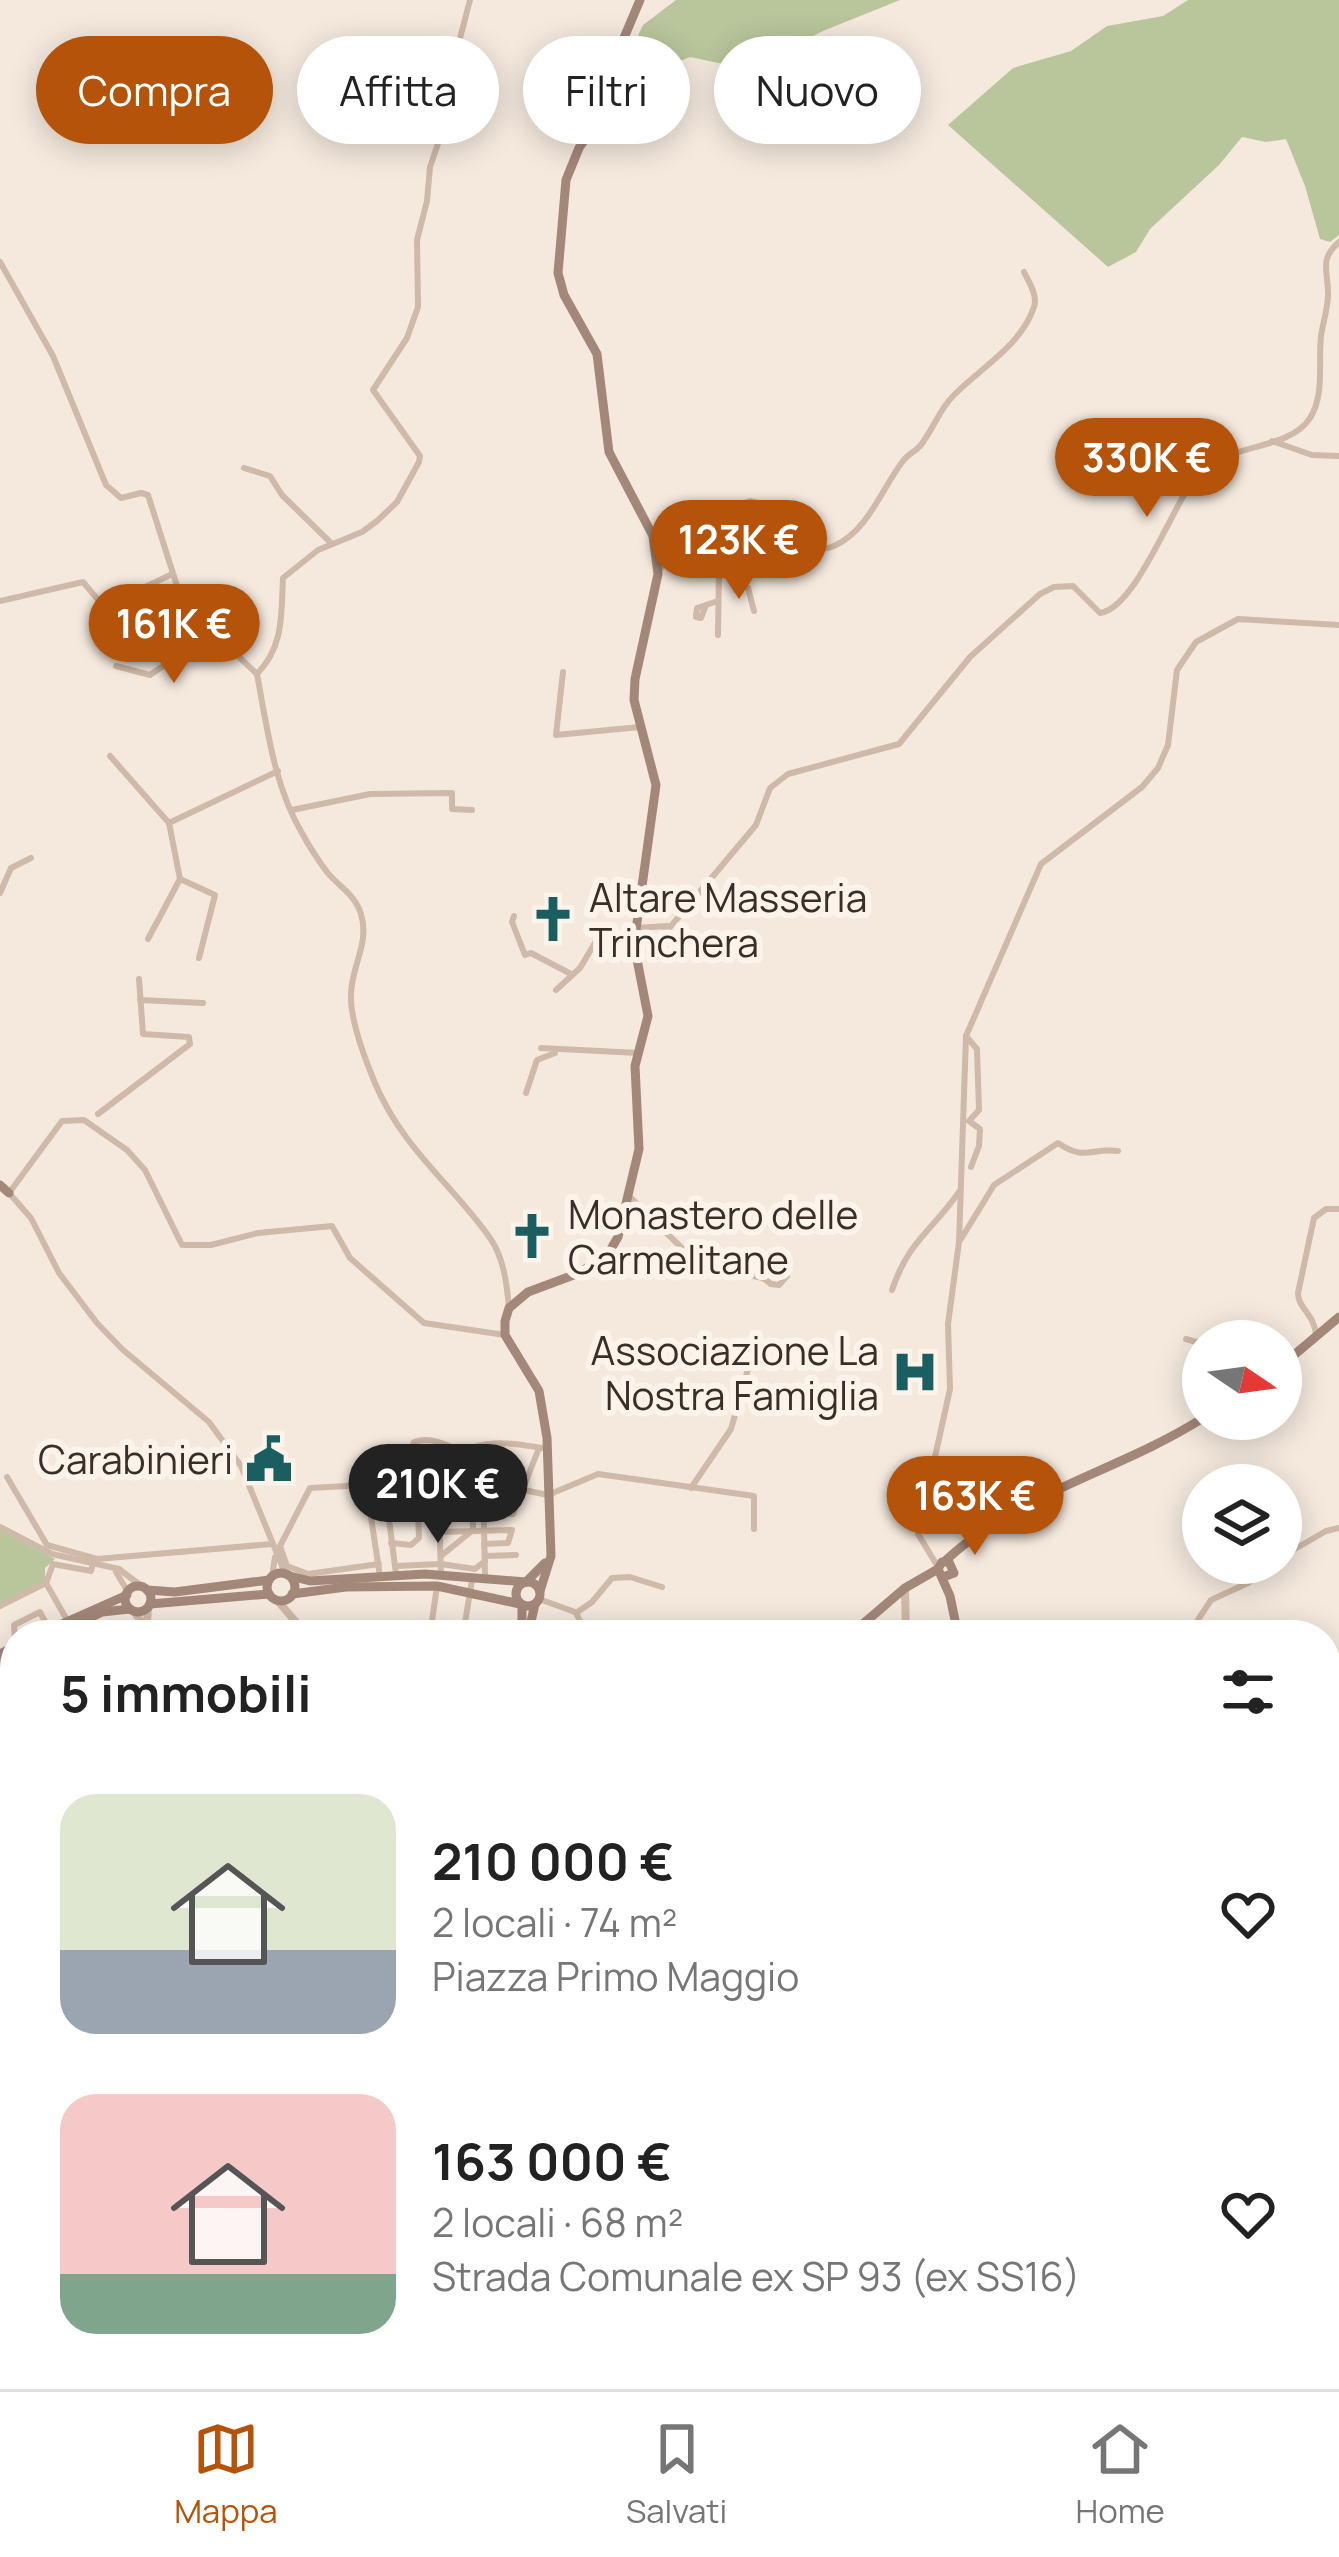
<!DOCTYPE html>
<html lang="it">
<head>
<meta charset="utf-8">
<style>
  :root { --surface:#fff; --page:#f2f2f2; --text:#222; --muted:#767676; --line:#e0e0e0; --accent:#b45309 }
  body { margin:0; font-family:Manrope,sans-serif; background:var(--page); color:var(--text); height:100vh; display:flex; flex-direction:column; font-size:45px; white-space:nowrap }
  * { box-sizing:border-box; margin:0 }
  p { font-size:39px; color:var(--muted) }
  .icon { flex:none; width:66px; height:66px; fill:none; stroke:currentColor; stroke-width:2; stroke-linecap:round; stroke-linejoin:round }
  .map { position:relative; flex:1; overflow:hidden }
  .details { position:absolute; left:0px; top:1620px; width:1341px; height:771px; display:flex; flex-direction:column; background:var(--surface); border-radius:48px 48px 0 0; box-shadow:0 6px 30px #0003 }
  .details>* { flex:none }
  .banner { position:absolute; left:36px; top:36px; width:1269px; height:108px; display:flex; gap:24px }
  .needle { width:78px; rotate:103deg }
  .tools { position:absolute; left:1182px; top:1320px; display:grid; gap:24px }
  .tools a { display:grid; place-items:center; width:120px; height:120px; border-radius:50%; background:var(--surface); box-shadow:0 6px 30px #0003; font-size:60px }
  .price { position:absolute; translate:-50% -102px; padding:0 27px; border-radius:42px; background:var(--accent); color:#fff; font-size:39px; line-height:78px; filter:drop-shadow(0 3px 6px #0008) }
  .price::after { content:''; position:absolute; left:50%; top:72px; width:36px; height:27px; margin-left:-18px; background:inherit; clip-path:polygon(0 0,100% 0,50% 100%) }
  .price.selected { background:#222; color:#fff }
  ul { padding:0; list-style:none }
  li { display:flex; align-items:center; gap:36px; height:300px; padding:0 60px }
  li span { display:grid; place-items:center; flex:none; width:336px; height:240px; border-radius:36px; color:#555 }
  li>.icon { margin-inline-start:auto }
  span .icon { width:144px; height:144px; fill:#fffc; stroke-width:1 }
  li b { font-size:51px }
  h2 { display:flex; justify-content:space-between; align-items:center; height:144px; padding:0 60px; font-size:51px }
  .tag { padding:0 42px; border-radius:54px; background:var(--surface); box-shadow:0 6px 30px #0003; font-size:42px; line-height:108px }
  .tag.selected { background:var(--accent); color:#fff }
  .tabs { display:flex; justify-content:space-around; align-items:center; height:168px; border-top:3px solid var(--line); background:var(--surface); font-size:33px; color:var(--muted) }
  .tabs a { display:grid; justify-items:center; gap:6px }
  .tabs .selected { color:var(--accent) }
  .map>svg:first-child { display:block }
  .green { fill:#b9c69c }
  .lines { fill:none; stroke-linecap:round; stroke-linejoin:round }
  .minor { stroke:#cfb9a8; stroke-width:6 }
  .tertiary { stroke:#cfb9a8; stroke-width:8 }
  .secondary { stroke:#a38779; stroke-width:9 }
  .labels { text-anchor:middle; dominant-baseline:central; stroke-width:12; stroke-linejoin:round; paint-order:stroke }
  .poi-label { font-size:39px; fill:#3b2e29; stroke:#fcf4eb; text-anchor:start }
</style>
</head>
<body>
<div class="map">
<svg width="1339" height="2389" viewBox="0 0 1339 2389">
  <rect width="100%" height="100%" fill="#f5e9de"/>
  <g class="green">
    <path d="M676 0H900L823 31 747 69 690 57 643 76 625 63 643 25Z"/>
    <path d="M1188 0H1339V235L1330 242 1320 239 1305 186 1286 139 1266 142 1242 137 1219 165 1150 229 1136 252 1108 267 948 125 1013 68 1071 51 1107 26 1163 16Z"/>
    <path d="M0 1530 55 1559 45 1568V1581L0 1604Z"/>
  </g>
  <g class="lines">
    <g class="minor">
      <path d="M470 0 448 84 447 117 430 167 427 201 417 240 418 307 407 338 373 390 420 456 419 462 397 502 377 521 362 532 318 550 283 578C281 616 284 646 257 674 267 727 274 786 302 833 309 846 318 860 327 872 339 887 355 894 361 914 370 944 351 966 351 995 350 1020 365 1059 375 1083 402 1148 452 1184 490 1238 504 1258 507 1285 509 1308"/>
      <path d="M360 60 384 45 399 61 393 87 447 117"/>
      <path d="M0 262 53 356 106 485 121 498 141 493 148 495 178 589 213 632 257 674"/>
      <path d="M1272 441 1312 455 1339 456"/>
      <path d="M244 468 270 476 282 495 332 544"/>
      <path d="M698 552 748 588 754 611"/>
      <path d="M717 565 755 568"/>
      <path d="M659 571 673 546 681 542 697 551 740 505 750 501C782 504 800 561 834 546 868 531 882 488 903 461 910 452 918 451 923 442 934 427 940 409 953 396 980 368 1021 346 1034 307 1038 296 1029 282 1024 272"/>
      <path d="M0 601 83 582 100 602 110 604 170 575"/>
      <path d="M706 605 701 618 696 617 697 608 718 601"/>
      <path d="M718 635 719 569"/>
      <path d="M116 666 150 675 212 633"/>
      <path d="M563 672 556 735 640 727"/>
      <path d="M110 756 169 823 278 771"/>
      <path d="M292 810 370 794 452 793V809L472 810"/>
      <path d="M180 879 215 895 199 958"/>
      <path d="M0 893 11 868 31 858"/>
      <path d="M514 916 512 922 525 955 531 953 571 974"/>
      <path d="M636 928 667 926"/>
      <path d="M148 939 180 879 169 823"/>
      <path d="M556 990 580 968 596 941 636 960 671 926 756 825 770 788 788 774 899 744 970 657 1040 594 1054 587 1073 586 1100 613C1136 608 1173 505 1197 474 1219 445 1290 451 1310 418 1325 395 1318 362 1321 336 1323 322 1329 305 1328 291 1327 268 1320 259 1339 242"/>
      <path d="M140 1000 203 1003"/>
      <path d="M966 1036 977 1049 979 1110 969 1121 980 1129 979 1146 971 1167"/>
      <path d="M541 1048 638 1053"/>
      <path d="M526 1093 537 1060 555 1053"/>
      <path d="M98 1114 190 1044 189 1037 143 1034 139 979"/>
      <path d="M629 1196 691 1257 713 1268 763 1278 771 1284 779 1285 787 1276 772 1271 763 1278"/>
      <path d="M961 1239 994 1185 1058 1143C1086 1162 1091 1147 1118 1151"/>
      <path d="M892 1290C909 1240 931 1232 959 1192"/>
      <path d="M1316 1334C1314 1314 1298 1308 1298 1293L1314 1218 1326 1209H1339"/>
      <path d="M1186 1339 1203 1344"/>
      <path d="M7 1477 47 1545 97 1559 272 1544"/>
      <path d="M426 1482 430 1465C447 1462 458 1453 474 1447 495 1440 520 1444 542 1448"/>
      <path d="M426 1482 459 1486 460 1455"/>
      <path d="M366 1485 310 1488 280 1546 287 1566 308 1574 379 1564"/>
      <path d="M691 1488 731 1429 757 1337"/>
      <path d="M524 1490 548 1495 598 1474 754 1496V1529"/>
      <path d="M0 1527 52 1554 119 1569 144 1588"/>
      <path d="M440 1532 512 1530 508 1543 484 1544"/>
      <path d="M391 1543 411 1545 419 1538 417 1487"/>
      <path d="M441 1556 473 1530V1511"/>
      <path d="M485 1556 516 1555"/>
      <path d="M1281 1557 1326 1531 1339 1528"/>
      <path d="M396 1566 441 1564 475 1569 485 1561"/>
      <path d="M938 1567 918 1534 950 1389 948 1324 959 1242 966 1036 1041 864 1142 787 1158 768 1168 745 1177 670 1196 642 1238 619 1339 625"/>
      <path d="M116 1572 128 1592"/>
      <path d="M285 1573 241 1466 209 1422 122 1349 97 1323 59 1273 31 1218 9 1193 62 1121 84 1120 127 1150 145 1170 182 1245H211L258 1233 332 1226 350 1258 424 1323 505 1335"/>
      <path d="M396 1574 386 1496 391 1489 417 1487 426 1482"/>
      <path d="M441 1575 439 1511 513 1514 539 1448"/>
      <path d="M272 1576 275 1557"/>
      <path d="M380 1576 366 1485 378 1458 404 1466 414 1442C432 1436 447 1445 463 1453"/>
      <path d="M485 1577 483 1476H508"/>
      <path d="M46 1583 53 1564 91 1571 93 1564"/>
      <path d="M46 1583 67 1620"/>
      <path d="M539 1599 575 1612"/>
      <path d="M0 1606 46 1583"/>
      <path d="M576 1613 592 1602 612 1578 630 1577 662 1587"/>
      <path d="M576 1613 587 1635"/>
      <path d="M466 1626 505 1635"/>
      <path d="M430 1635 437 1586"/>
      <path d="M463 1635 472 1580"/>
      <path d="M1188 1635 1211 1600 1248 1583 1275 1563"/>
      <path d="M15 1639 14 1625 40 1612 49 1629"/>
      <path d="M0 1721 15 1743"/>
      <path d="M0 1803 15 1792"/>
      <path d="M0 1895 15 1904"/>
      <path d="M0 1935 15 1910"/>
      <path d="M1326 1986 1339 1992"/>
      <path d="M15 2062V2098"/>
      <path d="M0 2095 15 2096"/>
      <path d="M0 2134 13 2111 14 2096"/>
      <path d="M0 2151 15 2149"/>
      <path d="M0 2174 15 2176"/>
      <path d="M0 2203 15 2206"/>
      <path d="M9 2205 6 2235 15 2236"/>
      <path d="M0 2293 11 2297 15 2322"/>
      <path d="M0 2343 15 2350"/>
      <path d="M39 2376 51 2389"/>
      <path d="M75 2376V2389"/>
      <path d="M110 2376V2389"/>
      <path d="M190 2376 201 2389"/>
      <path d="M215 2376 217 2387 226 2389 228 2379"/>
      <path d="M216 2376 265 2389"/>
      <path d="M1015 2376 1029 2381 1048 2376"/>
      <path d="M1109 2376 1119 2389"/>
      <path d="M300 2389 306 2376"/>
      <path d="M346 2389 347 2376"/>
      <path d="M387 2389 388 2376"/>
      <path d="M411 2389 412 2376"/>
      <path d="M428 2389 429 2376"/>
      <path d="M430 2389 444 2376"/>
      <path d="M838 2389 840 2376"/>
    </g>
    <g class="tertiary">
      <path d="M905 1588 906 1635"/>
      <path d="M277 1600 307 1635"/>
      <path d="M134 1611 142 1624 140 1635"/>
      <path d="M146 1635 148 1608"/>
      <path d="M0 1950 15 1959"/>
      <path d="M0 2033 15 1988"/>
      <path d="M1326 2326 1339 2305"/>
      <path d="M471 2376 479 2389"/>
      <path d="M144 2389V2376"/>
      <path d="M761 2389 765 2376"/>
      <path d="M976 2389 996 2376"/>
    </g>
    <g class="secondary">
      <path d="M0 1185 9 1193"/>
      <path d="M1281 1366 1339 1317"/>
      <path d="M945 1561C1019 1492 1120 1471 1203 1418"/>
      <circle cx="281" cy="1587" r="14"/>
      <path d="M290 1576 310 1581 425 1574 526 1582 545 1563"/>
      <path d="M943 1577 954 1573 949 1562H942L938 1569 950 1596 958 1635"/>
      <circle cx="528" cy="1594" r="12"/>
      <circle cx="138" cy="1599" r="13"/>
      <path d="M147 1590 175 1592 269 1580"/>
      <path d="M540 1591 551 1556 547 1438 539 1391 505 1335V1321L509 1308 528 1292 579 1273 608 1254 618 1237 639 1149 635 1066 648 1016 634 944 656 785 634 700 635 679 658 574 653 536 609 452 597 354 564 295 558 273 566 180 579 148 608 105 618 52 640 0"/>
      <path d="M292 1594 346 1587 437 1586 520 1604"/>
      <path d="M150 1604 269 1594"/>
      <path d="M37 1635 127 1595"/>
      <path d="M55 1635 102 1612 130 1609"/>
      <path d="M522 1635V1605"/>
      <path d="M528 1635 535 1604"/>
      <path d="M850 1635 905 1588 938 1569"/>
      <path d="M0 1654 15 1646"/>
      <path d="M0 1664 15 1655"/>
      <path d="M1326 2035 1339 2062"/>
    </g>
  </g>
  <defs>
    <symbol id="church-bare" viewBox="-9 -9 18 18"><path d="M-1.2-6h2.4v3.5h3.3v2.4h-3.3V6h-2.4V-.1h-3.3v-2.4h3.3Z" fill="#1a5e61" stroke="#fcf4eb" stroke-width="2.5" paint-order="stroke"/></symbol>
    <symbol id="hospital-bare" viewBox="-9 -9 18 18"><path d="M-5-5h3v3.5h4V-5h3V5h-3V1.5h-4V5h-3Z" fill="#1a5e61" stroke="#fcf4eb" stroke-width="2.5" paint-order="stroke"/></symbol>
    <symbol id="civic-bare" viewBox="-9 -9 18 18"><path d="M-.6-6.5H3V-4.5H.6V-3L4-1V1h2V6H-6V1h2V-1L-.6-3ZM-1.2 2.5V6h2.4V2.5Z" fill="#1a5e61" stroke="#fcf4eb" stroke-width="2.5" paint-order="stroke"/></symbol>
  </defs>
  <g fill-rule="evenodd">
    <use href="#church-bare" x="520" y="886" width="66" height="66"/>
    <use href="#church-bare" x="499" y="1203" width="66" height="66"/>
    <use href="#hospital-bare" x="882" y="1339" width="66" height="66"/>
    <use href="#civic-bare" x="236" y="1426" width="66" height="66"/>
  </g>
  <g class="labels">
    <g class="poi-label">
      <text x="589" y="897">Altare Masseria<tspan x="589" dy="45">Trinchera</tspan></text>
      <text x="568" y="1214">Monastero delle<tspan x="568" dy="45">Carmelitane</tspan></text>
      <text x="879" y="1350" text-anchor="end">Associazione La<tspan x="879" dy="45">Nostra Famiglia</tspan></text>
      <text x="233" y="1459" text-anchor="end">Carabinieri</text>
    </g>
  </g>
</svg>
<div class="tools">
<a><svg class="needle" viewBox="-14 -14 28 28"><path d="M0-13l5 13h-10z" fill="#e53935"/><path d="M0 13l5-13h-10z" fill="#767676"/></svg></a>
<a><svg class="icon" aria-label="layers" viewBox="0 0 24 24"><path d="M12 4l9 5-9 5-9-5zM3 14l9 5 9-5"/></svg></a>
</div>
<b class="price" style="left:1147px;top:520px">330K €</b>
<b class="price" style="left:739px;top:602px">123K €</b>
<b class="price" style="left:174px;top:686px">161K €</b>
<b class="price selected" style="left:438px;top:1546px">210K €</b>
<b class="price" style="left:975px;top:1558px">163K €</b>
<div class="banner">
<a class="tag selected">Compra</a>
<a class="tag">Affitta</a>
<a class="tag">Filtri</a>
<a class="tag">Nuovo</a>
</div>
<section class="details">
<h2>5 immobili<svg class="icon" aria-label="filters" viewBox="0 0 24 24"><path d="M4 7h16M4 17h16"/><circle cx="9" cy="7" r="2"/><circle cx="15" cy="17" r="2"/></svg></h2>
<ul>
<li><span style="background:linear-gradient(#dfe7d0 65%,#9aa5b1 0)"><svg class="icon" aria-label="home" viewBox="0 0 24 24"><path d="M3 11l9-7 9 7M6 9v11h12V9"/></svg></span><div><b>210 000 €</b><p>2 locali · 74 m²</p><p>Piazza Primo Maggio</p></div><svg class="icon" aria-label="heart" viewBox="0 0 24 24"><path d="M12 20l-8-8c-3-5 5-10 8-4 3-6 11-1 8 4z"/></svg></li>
<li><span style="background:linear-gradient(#f6c9c9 75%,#7fa58c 0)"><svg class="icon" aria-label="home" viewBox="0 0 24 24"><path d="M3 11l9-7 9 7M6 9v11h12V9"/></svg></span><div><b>163 000 €</b><p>2 locali · 68 m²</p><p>Strada Comunale ex SP 93 (ex SS16)</p></div><svg class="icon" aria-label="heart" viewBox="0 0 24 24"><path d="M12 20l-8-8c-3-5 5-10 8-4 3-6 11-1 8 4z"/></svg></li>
</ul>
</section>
</div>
<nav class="tabs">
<a class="selected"><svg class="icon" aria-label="map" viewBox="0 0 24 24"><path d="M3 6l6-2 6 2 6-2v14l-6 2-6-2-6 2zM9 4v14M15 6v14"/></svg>Mappa</a>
<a><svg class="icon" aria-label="saved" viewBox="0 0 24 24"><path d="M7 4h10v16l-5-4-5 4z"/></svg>Salvati</a>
<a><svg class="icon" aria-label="home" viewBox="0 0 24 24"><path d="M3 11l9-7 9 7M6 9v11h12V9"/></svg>Home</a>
</nav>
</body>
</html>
